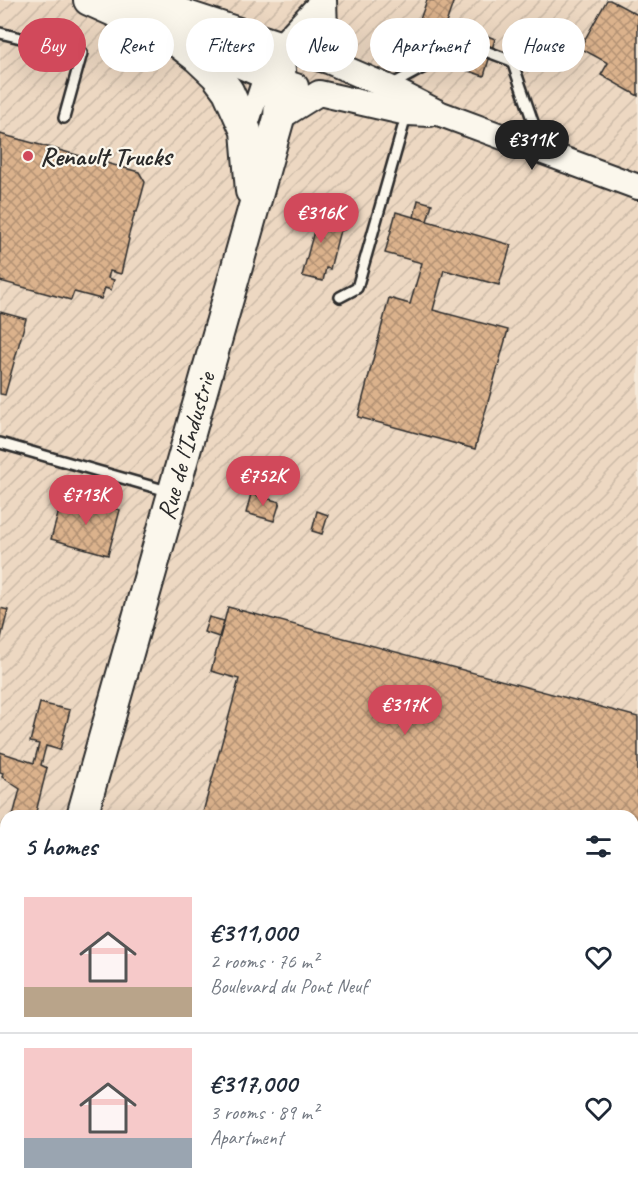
<!DOCTYPE html>
<html lang="en">
<head>
<meta charset="utf-8">
<style>
  :root { --surface:#fff; --page:#f2f2f3; --text:#1f2937; --muted:#747a83; --line:#e0e1e3; --accent:#d1495b }
  body { margin:0; font-family:Caveat,sans-serif; background:var(--page); color:var(--text); height:100vh; display:flex; flex-direction:column; font-size:22px; white-space:nowrap }
  * { box-sizing:border-box; margin:0 }
  p { font-size:20px; color:var(--muted) }
  .icon { flex:none; width:33px; height:33px; fill:none; stroke:currentColor; stroke-width:2; stroke-linecap:round; stroke-linejoin:round }
  .map { position:relative; flex:1; overflow:hidden }
  .sheet { position:absolute; left:0px; top:810px; width:639px; height:384px; display:flex; flex-direction:column; background:var(--surface); border-radius:18px 18px 0 0; box-shadow:0 6px 24px #0002 }
  .sheet>* { flex:none }
  .top-card { position:absolute; left:18px; top:18px; width:603px; height:54px; display:flex; gap:12px }
  .price { position:absolute; translate:-50% -51px; padding:0 14px; border-radius:21px; background:var(--accent); color:#fff; font-size:20px; line-height:39px; filter:drop-shadow(0 2px 3px #0008) }
  .price::after { content:''; position:absolute; left:50%; top:36px; width:18px; height:14px; margin-left:-9px; background:inherit; clip-path:polygon(0 0,100% 0,50% 100%) }
  .price.on { background:#222; color:#fff }
  ul { padding:0; list-style:none }
  li { display:flex; align-items:center; gap:18px; height:150px; padding:0 24px }
  li+li { border-top:2px solid var(--line) }
  li span { display:grid; place-items:center; flex:none; width:168px; height:120px; border-radius:0px; color:#555 }
  li>.icon { margin-inline-start:auto }
  span .icon { width:72px; height:72px; fill:#fffc; stroke-width:1 }
  li b { font-size:26px }
  h2 { display:flex; justify-content:space-between; align-items:center; height:72px; padding:0 24px; font-size:26px }
  .tag { padding:0 21px; border-radius:27px; background:var(--surface); box-shadow:0 6px 24px #0002; font-size:21px; line-height:54px }
  .tag.on { background:var(--accent); color:#fff }
  .map>svg:first-child { display:block }
  .industrial { fill:url(#industrial-furrows); fill-rule:evenodd }
  .building { fill:url(#building-cross-hatch); stroke:#2b2b2b; stroke-width:1.5 }
  .lines { fill:none; stroke-linecap:round; stroke-linejoin:round }
  .service-casing { stroke:#2b2b2b; stroke-width:14 }
  .minor-casing { stroke:#2b2b2b; stroke-width:24 }
  .tertiary-casing { stroke:#2b2b2b; stroke-width:28 }
  .secondary-casing { stroke:#2b2b2b; stroke-width:32 }
  .primary-casing { stroke:#2b2b2b; stroke-width:34 }
  .service { stroke:#fbf7ec; stroke-width:9 }
  .minor { stroke:#fbf7ec; stroke-width:20 }
  .tertiary { stroke:#fbf7ec; stroke-width:24 }
  .secondary { stroke:#fbf7ec; stroke-width:27 }
  .primary { stroke:#fbf7ec; stroke-width:30 }
  .poi-dot { fill:#d1495b; stroke:#fbf7ec; stroke-width:2 }
  .labels { text-anchor:middle; dominant-baseline:central; stroke-width:4.5; stroke-linejoin:round; paint-order:stroke }
  .poi-label { font-size:26px; font-weight:bold; fill:#2b2b2b; stroke:#fbf7ec; text-anchor:start }
  .street-label { font-size:26px; fill:#2b2b2b; stroke:#fbf7ec }
</style>
</head>
<body>
<div class="map">
<svg width="638" height="1194" viewBox="0 0 638 1194">
  <defs>
    <pattern id="industrial-furrows" width="10" height="10" patternUnits="userSpaceOnUse" patternTransform="scale(1.5)"><rect width="10" height="10" fill="#edd8c2"/><path d="M-1 1l2-2M0 10L10 0M9 11l2-2" fill="none" stroke="#cbbaa7"/></pattern>
    <pattern id="building-cross-hatch" width="8" height="8" patternUnits="userSpaceOnUse" patternTransform="scale(1.5)"><rect width="8" height="8" fill="#dbb28c"/><path d="M0 0l8 8M0 8l8-8" fill="none" stroke="#b29173"/></pattern>
  </defs>
  <rect width="100%" height="100%" fill="#f5e9d9"/>
  <filter id="ink" filterUnits="userSpaceOnUse"><feTurbulence type="fractalNoise" baseFrequency=".0167" numOctaves="2"/><feDisplacementMap in="SourceGraphic" scale="12" xChannelSelector="R" yChannelSelector="G"/><feConvolveMatrix kernelMatrix="1 2 1 2 8 2 1 2 1" color-interpolation-filters="sRGB"/></filter>
  <g filter="url(#ink)">
    <path class="industrial" d="M0 0H638V1194H0ZM6 816H633V1188H6Z"/>
    <g class="building">
      <path d="M427 0H454L442 35 418 25Z"/>
      <path d="M607 0H610L638 15V96L601 75 608 63 580 48Z"/>
      <path d="M473 30 495 39 484 76 459 68Z"/>
      <path d="M0 134 139 172 145 182 137 212H135L128 238 129 239 121 274 110 271 108 278 114 280 111 290 105 288 101 299 74 292 71 300 0 281Z"/>
      <path d="M418 200 432 204 427 221 414 217Z"/>
      <path d="M318 209H322L346 229 341 231 339 234 330 269 326 268 323 281 302 276 314 231 308 227 306 224 311 213Z"/>
      <path d="M396 212 511 245 499 285 444 270 433 310 508 330 475 449 358 417 389 298 410 304 422 263 385 253Z"/>
      <path d="M0 312 26 319 5 395 0 394Z"/>
      <path d="M251 494 280 502 274 521 246 513Z"/>
      <path d="M62 500 86 507 87 501 120 510 108 555 51 539Z"/>
      <path d="M317 511 328 515 322 534 312 531Z"/>
      <path d="M228 607 638 717V860L633 858V816H202L239 679 211 671Z"/>
      <path d="M0 608 8 610 0 642Z"/>
      <path d="M209 617 224 621 219 637 204 632Z"/>
      <path d="M40 703 70 710 60 750 46 746 41 765 47 768 35 816H13L20 789 2 777 3 773 0 772V752L34 763 39 744 30 742Z"/>
    </g>
    <g class="lines">
      <defs>
        <g id="service">
          <path d="M0 33 82 53 64 118"/>
          <path d="M391 85 467 44 512 61 542 148"/>
          <path d="M340 297 357 288 407 113"/>
          <path d="M0 443 171 492"/>
          <path d="M0 844 6 846"/>
        </g>
        <g id="minor">
          <path d="M326 0 328 61"/>
          <path d="M246 131 264 76 278 46 321 0"/>
        </g>
        <g id="tertiary">
          <path d="M189 44 264 76 296 86"/>
          <path d="M278 46 328 61 388 87 441 114 638 187"/>
          <path d="M279 118 319 93 407 113 430 114"/>
        </g>
        <path id="secondary" d="M20 1194V1188"/>
        <g id="primary">
          <path d="M89 0 170 36 197 57 216 75 228 91 246 131 251 191"/>
          <path d="M82 816 279 118 281 82 278 46 138 0"/>
          <path d="M448 1188 466 1194"/>
        </g>
      </defs>
      <use href="#service" class="service-casing"/>
      <use href="#minor" class="minor-casing"/>
      <use href="#tertiary" class="tertiary-casing"/>
      <use href="#secondary" class="secondary-casing"/>
      <use href="#primary" class="primary-casing"/>
      <use href="#service" class="service"/>
      <use href="#minor" class="minor"/>
      <use href="#tertiary" class="tertiary"/>
      <use href="#secondary" class="secondary"/>
      <use href="#primary" class="primary"/>
    </g>
  </g>
  <circle class="poi-dot" cx="28" cy="156" r="6"/>
  <g class="labels">
    <g class="poi-label">
      <text x="40" y="156">Renault Trucks</text>
    </g>
    <g class="street-label">
      <text transform="translate(186 446) rotate(-74)">Rue de l'Industrie</text>
    </g>
  </g>
</svg>
<b class="price on" style="left:532px;top:171px">€311K</b>
<b class="price" style="left:321px;top:244px">€316K</b>
<b class="price" style="left:263px;top:507px">€752K</b>
<b class="price" style="left:86px;top:526px">€713K</b>
<b class="price" style="left:405px;top:736px">€317K</b>
<div class="top-card">
<a class="tag on">Buy</a>
<a class="tag">Rent</a>
<a class="tag">Filters</a>
<a class="tag">New</a>
<a class="tag">Apartment</a>
<a class="tag">House</a>
</div>
<section class="sheet">
<h2>5 homes<svg class="icon" aria-label="filters" viewBox="0 0 24 24"><path d="M4 7h16M4 17h16"/><circle cx="9" cy="7" r="2"/><circle cx="15" cy="17" r="2"/></svg></h2>
<ul>
<li><span style="background:linear-gradient(#f6c9c9 75%,#b9a48a 0)"><svg class="icon" aria-label="home" viewBox="0 0 24 24"><path d="M3 11l9-7 9 7M6 9v11h12V9"/></svg></span><div><b>€311,000</b><p>2 rooms · 76 m²</p><p>Boulevard du Pont Neuf</p></div><svg class="icon" aria-label="heart" viewBox="0 0 24 24"><path d="M12 20l-8-8c-3-5 5-10 8-4 3-6 11-1 8 4z"/></svg></li>
<li><span style="background:linear-gradient(#f6c9c9 75%,#9aa5b1 0)"><svg class="icon" aria-label="home" viewBox="0 0 24 24"><path d="M3 11l9-7 9 7M6 9v11h12V9"/></svg></span><div><b>€317,000</b><p>3 rooms · 89 m²</p><p>Apartment</p></div><svg class="icon" aria-label="heart" viewBox="0 0 24 24"><path d="M12 20l-8-8c-3-5 5-10 8-4 3-6 11-1 8 4z"/></svg></li>
</ul>
</section>
</div>
</body>
</html>
